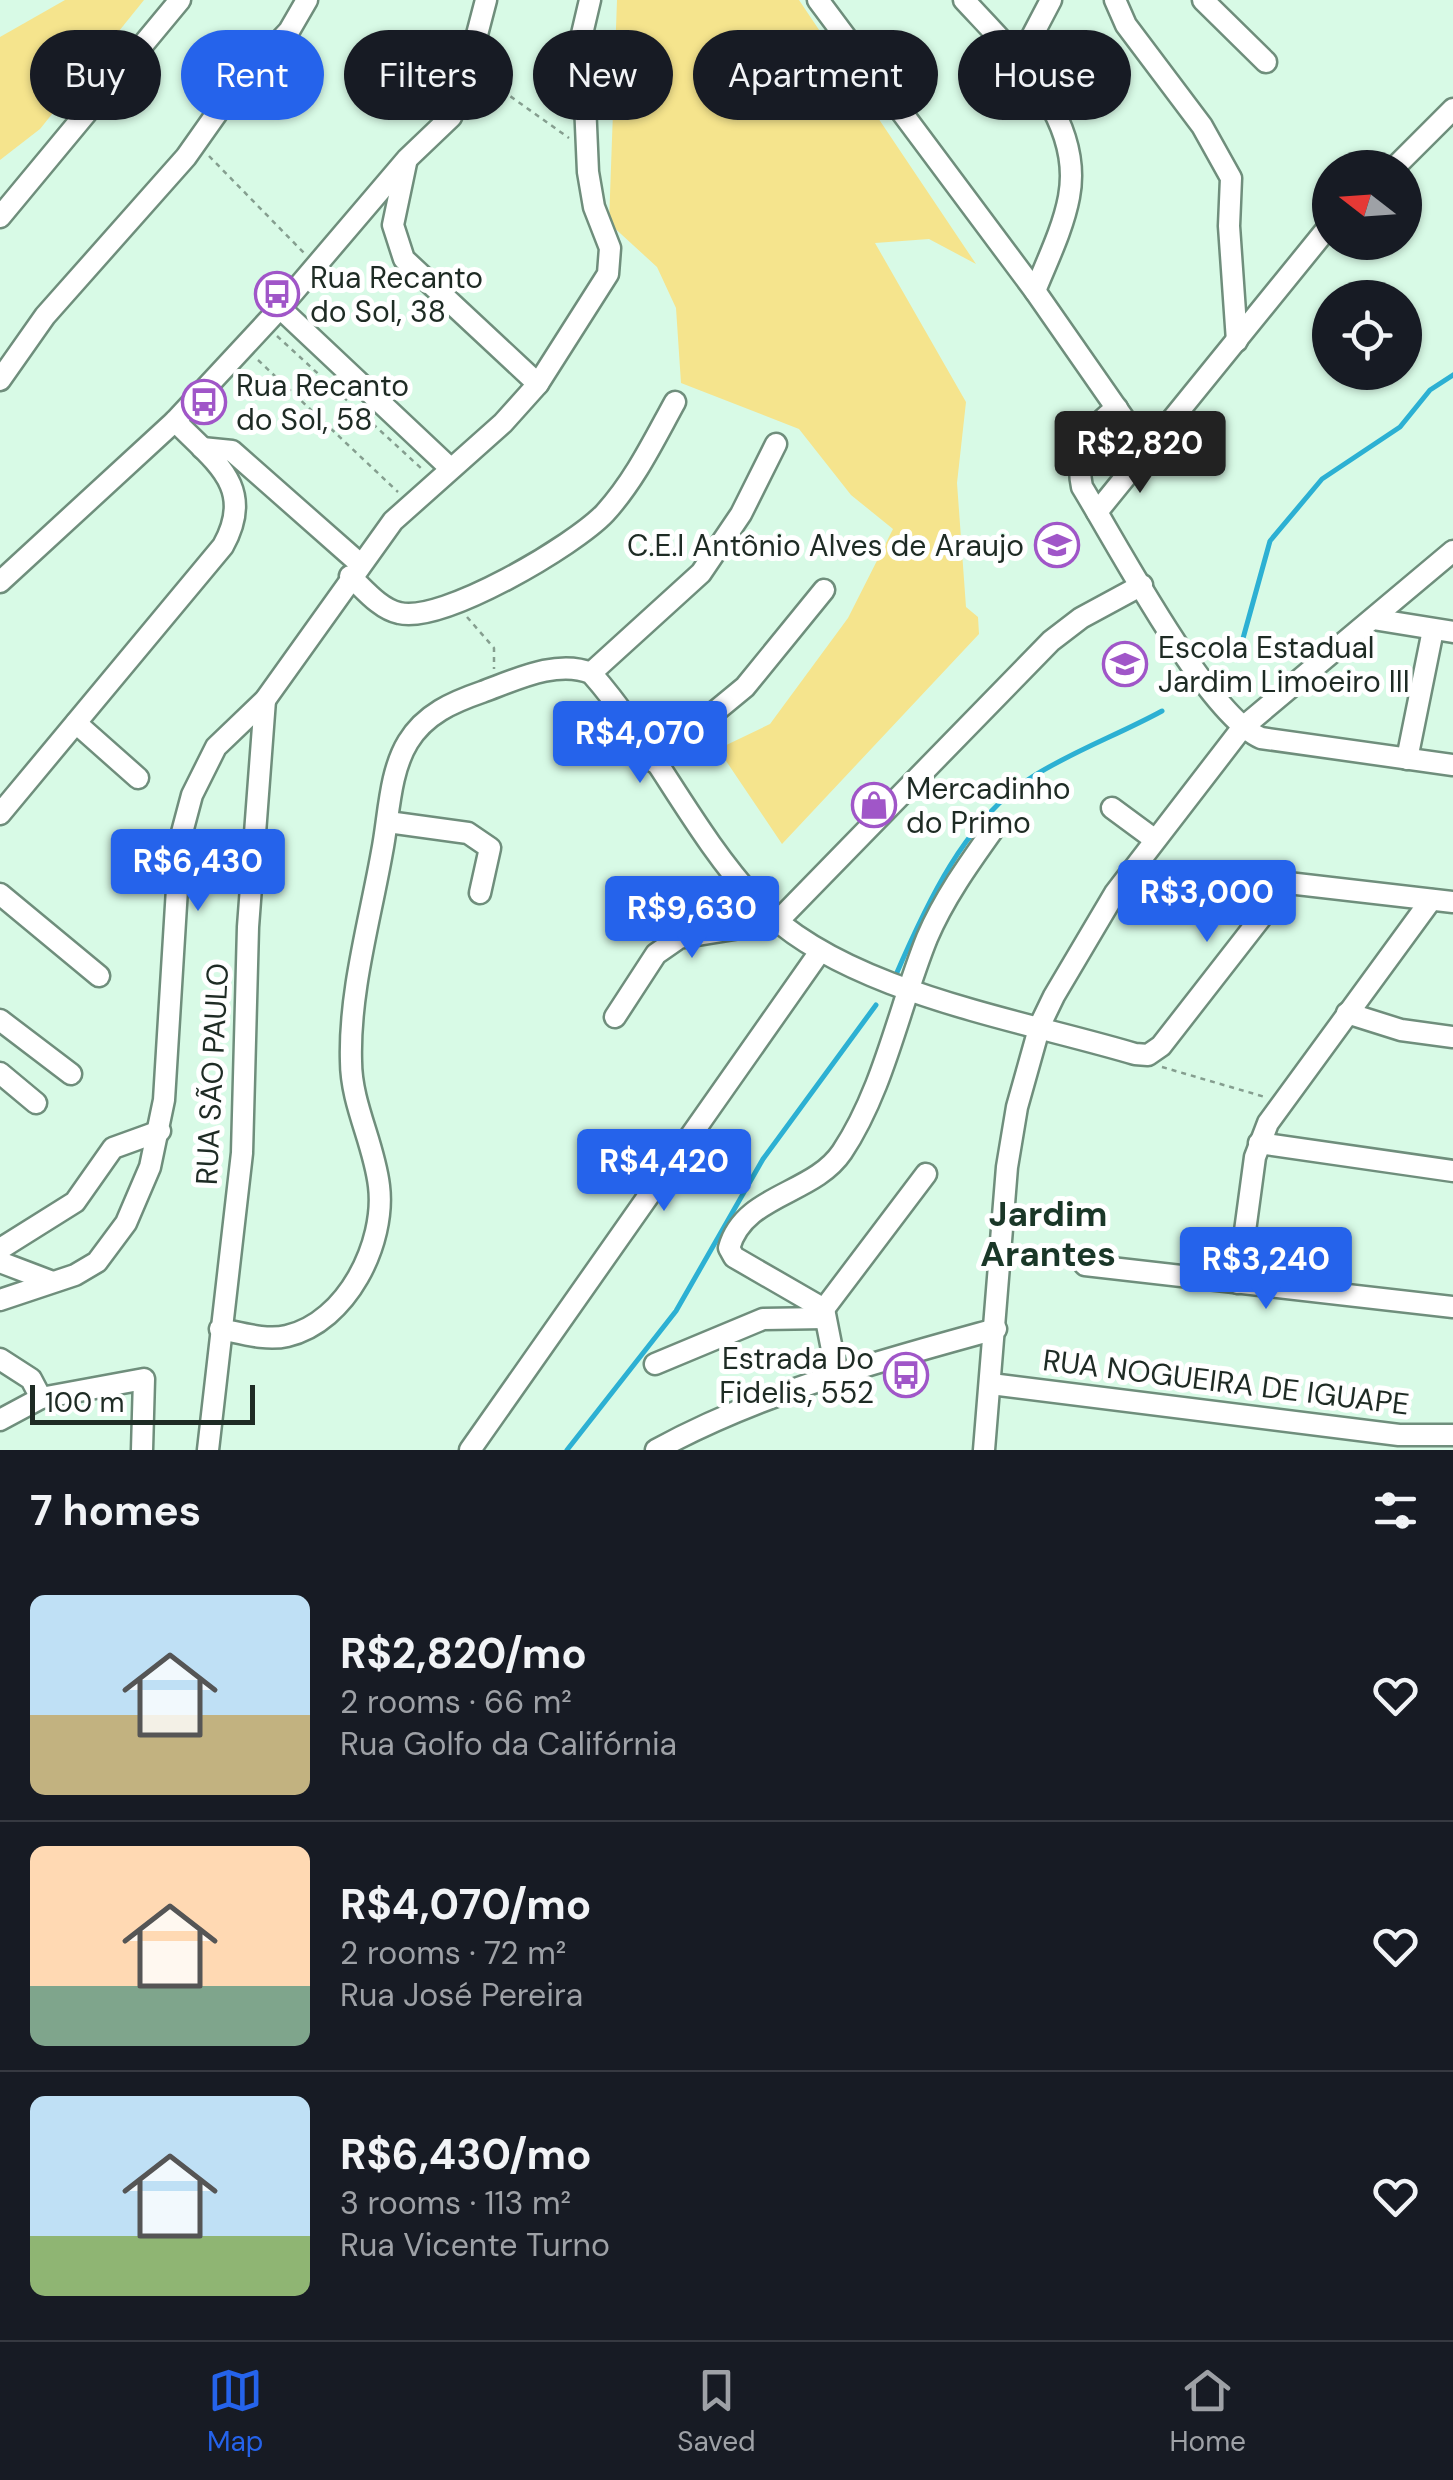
<!DOCTYPE html>
<html lang="en">
<head>
<meta charset="utf-8">
<style>
  :root { --surface:#171b24; --page:#20242c; --text:#f1f3f6; --muted:#9ea1a6; --line:#363941; --accent:#2563eb }
  body { margin:0; font-family:"DM Sans",sans-serif; background:var(--page); color:var(--text); height:100vh; display:flex; flex-direction:column; font-size:38px; white-space:nowrap }
  * { box-sizing:border-box; margin:0 }
  p { font-size:32px; color:var(--muted) }
  .icon { flex:none; width:55px; height:55px; fill:none; stroke:currentColor; stroke-width:2; stroke-linecap:round; stroke-linejoin:round }
  .map { position:relative; height:1450px; overflow:hidden }
  .details { display:flex; flex-direction:column; background:var(--surface); flex:1 }
  .details>* { flex:none }
  .hud { position:absolute; left:30px; top:30px; width:1395px; height:90px; display:flex; gap:20px }
  .needle { width:65px; rotate:287deg }
  .buttons { position:absolute; left:1312px; top:150px; display:grid; gap:20px }
  .buttons a { display:grid; place-items:center; width:110px; height:110px; border-radius:50%; background:var(--surface); box-shadow:0 2px 8px #0004; font-size:50px }
  .scale { position:absolute; left:30px; bottom:25px; width:225px; box-sizing:border-box; padding-left:10px; border:5px solid #1e2b24; border-top:0; font-size:28px; line-height:35px; white-space:nowrap; color:#1e2b24; -webkit-text-stroke:8px #fff; paint-order:stroke }
  .price { position:absolute; translate:-50% -85px; padding:0 22px; border-radius:10px; background:var(--accent); color:#fff; font-size:32px; line-height:65px; filter:drop-shadow(0 2px 5px #0008) }
  .price::after { content:''; position:absolute; left:50%; top:60px; width:30px; height:22px; margin-left:-15px; background:inherit; clip-path:polygon(0 0,100% 0,50% 100%) }
  .price.selected { background:#222; color:#fff }
  ul { padding:0; list-style:none }
  li { display:flex; align-items:center; gap:30px; height:250px; padding:0 30px }
  li+li { border-top:2px solid var(--line) }
  li span { display:grid; place-items:center; flex:none; width:280px; height:200px; border-radius:15px; color:#555 }
  li>.icon { margin-inline-start:auto }
  span .icon { width:120px; height:120px; fill:#fffc; stroke-width:1 }
  li b { font-size:42px }
  h2 { display:flex; justify-content:space-between; align-items:center; height:120px; padding:0 30px; font-size:42px }
  .pill { padding:0 35px; border-radius:45px; background:var(--surface); box-shadow:0 2px 8px #0004; font-size:35px; line-height:90px }
  .pill.selected { background:var(--accent); color:#fff }
  .tab-bar { display:flex; justify-content:space-around; align-items:center; height:140px; border-top:2px solid var(--line); background:var(--surface); font-size:28px; color:var(--muted) }
  .tab-bar a { display:grid; justify-items:center; gap:5px }
  .tab-bar .selected { color:var(--accent) }
  .map>svg:first-child { display:block }
  .green { fill:#f5e48d }
  .lines { fill:none; stroke-linecap:round; stroke-linejoin:round }
  .stream { stroke:#2cb0d3; stroke-width:5 }
  .minor-casing { stroke:#6f8e7c; stroke-width:25 }
  .path { stroke:#859e8f; stroke-width:2.5; stroke-dasharray:5 5; stroke-linecap:butt }
  .minor { stroke:#fff; stroke-width:20 }
  .labels { text-anchor:middle; dominant-baseline:central; stroke-width:10; stroke-linejoin:round; paint-order:stroke }
  .poi-label { font-size:30px; fill:#1e2b24; stroke:#fff; text-anchor:start }
  .street-label { font-size:30px; fill:#1e2b24; stroke:#fff }
  .quarter-label { font-size:35px; font-weight:bold; fill:#1a3728; stroke:#fff }
</style>
</head>
<body>
<div class="map">
<svg width="1453" height="1450" viewBox="0 0 1453 1450">
  <rect width="100%" height="100%" fill="#d8fae6"/>
  <g class="green">
    <path d="M65 0H144L40 129 0 160V37Z"/>
    <path d="M617 0H799L976 264 929 239 875 243 966 402 957 483 966 607 978 617 979 634 782 844 718 749 770 724 848 618 893 529 851 495 799 429 681 383 676 308 657 267 609 223Z"/>
  </g>
  <g class="lines">
    <g class="stream">
      <path d="M1237 660 1270 541 1322 479 1400 427 1430 390 1453 375"/>
      <path d="M895 977C926 905 964 821 1032 777 1073 751 1120 734 1162 711"/>
      <path d="M567 1450 676 1311 763 1159 876 1005"/>
    </g>
    <defs>
      <g id="minor">
        <path d="M818 0 1035 291 1145 449"/>
        <path d="M964 0C1013 53 1084 118 1069 197 1063 229 1047 261 1035 291"/>
        <path d="M1115 0 1126 25 1202 126 1231 178 1229 226 1237 341"/>
        <path d="M1203 0 1266 62"/>
        <path d="M1019 61 1051 0"/>
        <path d="M406 163 393 225 404 259 538 384"/>
        <path d="M1394 168 1453 109"/>
        <path d="M0 217 180 0"/>
        <path d="M280 308 450 468"/>
        <path d="M0 380 45 316 186 157 234 89 289 31 307 0"/>
        <path d="M1117 408C1089 427 1075 454 1082 487 1116 542 1207 715 1261 738L1453 765"/>
        <path d="M202 448 232 451 359 563"/>
        <path d="M1097 512 1330 225"/>
        <path d="M350 576C364 589 380 609 399 613 442 624 575 545 605 513 635 480 654 440 675 402"/>
        <path d="M0 582 175 421 280 308 407 159 451 117 462 92 486 0"/>
        <path d="M1373 619 1453 632"/>
        <path d="M591 673 701 573 741 514 776 444"/>
        <path d="M76 723 138 778"/>
        <path d="M1407 759 1433 630"/>
        <path d="M654 762 745 687 824 590"/>
        <path d="M1112 808 1154 839"/>
        <path d="M0 814 223 546C256 487 215 462 175 421"/>
        <path d="M388 822 468 833 490 848 480 893"/>
        <path d="M0 894 99 976"/>
        <path d="M777 922 1051 641 1081 618 1142 585"/>
        <path d="M1347 1013 1401 1030 1453 1037"/>
        <path d="M615 1017 656 954 679 938 777 922"/>
        <path d="M0 1020 71 1074"/>
        <path d="M0 1073 36 1103"/>
        <path d="M1259 1143 1453 1171"/>
        <path d="M0 1249 75 1202 113 1148 160 1131"/>
        <path d="M0 1262 50 1281"/>
        <path d="M1085 1265 1453 1307"/>
        <path d="M1238 1283 1255 1157 1268 1123 1431 900"/>
        <path d="M0 1300 75 1275 97 1262 126 1223 150 1167 164 1100 180 840 192 795 216 747 265 700 393 521 503 423 538 384 608 274 610 248 594 207 588 172 582 34 590 0"/>
        <path d="M824 1309 926 1174"/>
        <path d="M220 1329C241 1333 266 1341 287 1336 347 1322 386 1243 379 1186 374 1143 351 1104 351 1061 349 992 370 920 382 852 389 817 389 773 408 742 425 714 453 702 482 692 515 680 557 659 591 673 653 743 692 832 757 902 840 991 1018 1019 1135 1054L1148 1055 1161 1046 1288 883 1453 902"/>
        <path d="M0 1359 31 1379 41 1398 0 1420"/>
        <path d="M655 1364 763 1319 825 1318"/>
        <path d="M837 1375 824 1309 734 1257 729 1248C744 1194 813 1195 842 1152 884 1089 899 1007 927 938 944 898 970 862 995 827"/>
        <path d="M991 1384 1399 1435H1453"/>
        <path d="M41 1398 144 1379 142 1450"/>
        <path d="M208 1450 242 1153 248 927 265 700"/>
        <path d="M470 1450 819 953"/>
        <path d="M656 1450C762 1392 880 1361 996 1329"/>
        <path d="M984 1450 1007 1167 1017 1107 1040 1025 1054 996 1115 893 1242 728 1453 551"/>
      </g>
    </defs>
    <use href="#minor" class="minor-casing"/>
    <g class="path">
      <path d="M486 79 569 138"/>
      <path d="M209 156 305 254"/>
      <path d="M277 336 422 469"/>
      <path d="M258 360 398 492"/>
      <path d="M467 617 494 648V669"/>
      <path d="M1162 1067 1265 1097"/>
    </g>
    <use href="#minor" class="minor"/>
  </g>
  <defs>
    <symbol id="bus-ring" viewBox="-11 -11 22 22"><circle r="9.5" fill="#fff" stroke="#a056c8" stroke-width="1.5"/><path d="M-5-6H5V4H4V6H2V4H-2V6H-4V4H-5ZM-3.5-4V0h7V-4ZM-3.5 1.2v1.5H-2V1.2ZM2 1.2v1.5H3.5V1.2Z" fill="#a056c8"/></symbol>
    <symbol id="school-ring" viewBox="-11 -11 22 22"><circle r="9.5" fill="#fff" stroke="#a056c8" stroke-width="1.5"/><path d="M0-5L7-2L0 1L-7-2ZM-4 1L0 2.5L4 1V4Q0 6-4 4Z" fill="#a056c8"/></symbol>
    <symbol id="shop-ring" viewBox="-11 -11 22 22"><circle r="9.5" fill="#fff" stroke="#a056c8" stroke-width="1.5"/><path d="M-5-2.5h2.3a2.7 3.5 0 0 1 5.4 0H5L5.5 6h-11ZM-1.5-2.5h3a1.5 2.3 0 0 0-3 0Z" fill="#a056c8"/></symbol>
  </defs>
  <g fill-rule="evenodd">
    <use href="#bus-ring" x="252" y="269" width="50" height="50"/>
    <use href="#bus-ring" x="179" y="377" width="50" height="50"/>
    <use href="#school-ring" x="1032" y="520" width="50" height="50"/>
    <use href="#school-ring" x="1100" y="639" width="50" height="50"/>
    <use href="#shop-ring" x="849" y="780" width="50" height="50"/>
    <use href="#bus-ring" x="881" y="1350" width="50" height="50"/>
  </g>
  <g class="labels">
    <g class="poi-label">
      <text x="310" y="277">Rua Recanto<tspan x="310" dy="34">do Sol, 38</tspan></text>
      <text x="236" y="385">Rua Recanto<tspan x="236" dy="34">do Sol, 58</tspan></text>
      <text x="1024" y="545" text-anchor="end">C.E.I Antônio Alves de Araujo</text>
      <text x="1158" y="647">Escola Estadual<tspan x="1158" dy="34">Jardim Limoeiro III</tspan></text>
      <text x="906" y="788">Mercadinho<tspan x="906" dy="34">do Primo</tspan></text>
      <text x="874" y="1358" text-anchor="end">Estrada Do<tspan x="874" dy="34">Fidelis, 552</tspan></text>
    </g>
    <g class="street-label">
      <text transform="translate(212 1074) rotate(-87)">RUA SÃO PAULO</text>
      <text transform="translate(1226 1382) rotate(7)">RUA NOGUEIRA DE IGUAPE</text>
    </g>
    <g class="quarter-label">
      <text x="1048" y="1214">Jardim<tspan x="1048" dy="40">Arantes</tspan></text>
    </g>
  </g>
</svg>
<div class="buttons">
<a><svg class="needle" viewBox="-14 -14 28 28"><path d="M0-13l5 13h-10z" fill="#e53935"/><path d="M0 13l5-13h-10z" fill="#9ea1a6"/></svg></a>
<a><svg class="icon" aria-label="locate" viewBox="0 0 24 24"><circle cx="12" cy="12" r="6"/><path d="M12 2v4M12 18v4M2 12h4M18 12h4"/></svg></a>
</div>
<div class="scale">100 m</div>
<b class="price selected" style="left:1140px;top:496px">R$2,820</b>
<b class="price" style="left:640px;top:786px">R$4,070</b>
<b class="price" style="left:198px;top:914px">R$6,430</b>
<b class="price" style="left:1207px;top:945px">R$3,000</b>
<b class="price" style="left:692px;top:961px">R$9,630</b>
<b class="price" style="left:664px;top:1214px">R$4,420</b>
<b class="price" style="left:1266px;top:1312px">R$3,240</b>
<div class="hud">
<a class="pill">Buy</a>
<a class="pill selected">Rent</a>
<a class="pill">Filters</a>
<a class="pill">New</a>
<a class="pill">Apartment</a>
<a class="pill">House</a>
</div>
</div>
<section class="details">
<h2>7 homes<svg class="icon" aria-label="filters" viewBox="0 0 24 24"><path d="M4 7h16M4 17h16"/><circle cx="9" cy="7" r="2"/><circle cx="15" cy="17" r="2"/></svg></h2>
<ul>
<li><span style="background:linear-gradient(#bfe0f5 60%,#c2b280 0)"><svg class="icon" aria-label="home" viewBox="0 0 24 24"><path d="M3 11l9-7 9 7M6 9v11h12V9"/></svg></span><div><b>R$2,820/mo</b><p>2 rooms · 66 m²</p><p>Rua Golfo da Califórnia</p></div><svg class="icon" aria-label="heart" viewBox="0 0 24 24"><path d="M12 20l-8-8c-3-5 5-10 8-4 3-6 11-1 8 4z"/></svg></li>
<li><span style="background:linear-gradient(#ffd9b3 70%,#7fa58c 0)"><svg class="icon" aria-label="home" viewBox="0 0 24 24"><path d="M3 11l9-7 9 7M6 9v11h12V9"/></svg></span><div><b>R$4,070/mo</b><p>2 rooms · 72 m²</p><p>Rua José Pereira</p></div><svg class="icon" aria-label="heart" viewBox="0 0 24 24"><path d="M12 20l-8-8c-3-5 5-10 8-4 3-6 11-1 8 4z"/></svg></li>
<li><span style="background:linear-gradient(#bfe0f5 70%,#8fb573 0)"><svg class="icon" aria-label="home" viewBox="0 0 24 24"><path d="M3 11l9-7 9 7M6 9v11h12V9"/></svg></span><div><b>R$6,430/mo</b><p>3 rooms · 113 m²</p><p>Rua Vicente Turno</p></div><svg class="icon" aria-label="heart" viewBox="0 0 24 24"><path d="M12 20l-8-8c-3-5 5-10 8-4 3-6 11-1 8 4z"/></svg></li>
</ul>
</section>
<nav class="tab-bar">
<a class="selected"><svg class="icon" aria-label="map" viewBox="0 0 24 24"><path d="M3 6l6-2 6 2 6-2v14l-6 2-6-2-6 2zM9 4v14M15 6v14"/></svg>Map</a>
<a><svg class="icon" aria-label="saved" viewBox="0 0 24 24"><path d="M7 4h10v16l-5-4-5 4z"/></svg>Saved</a>
<a><svg class="icon" aria-label="home" viewBox="0 0 24 24"><path d="M3 11l9-7 9 7M6 9v11h12V9"/></svg>Home</a>
</nav>
</body>
</html>
